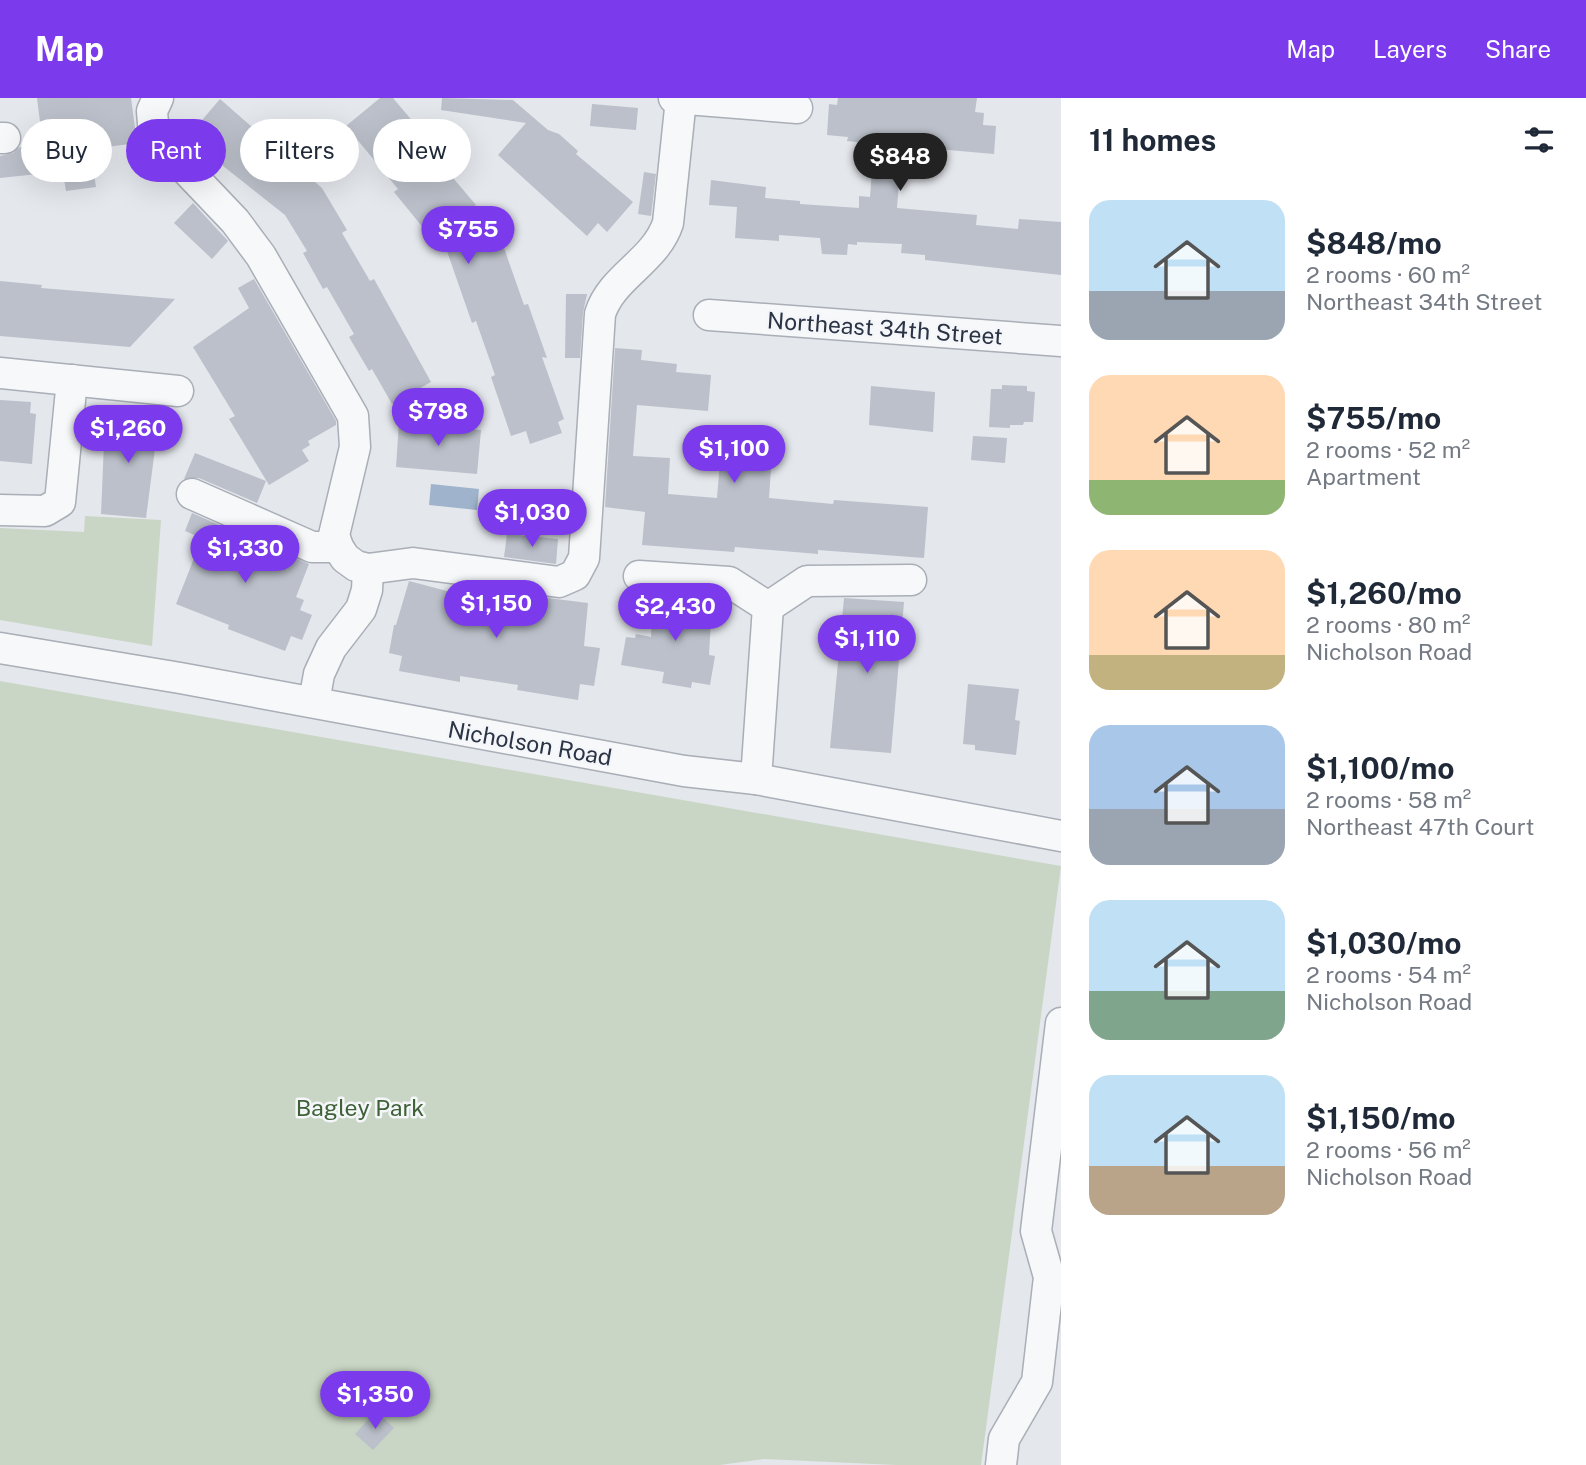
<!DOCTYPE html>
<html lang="en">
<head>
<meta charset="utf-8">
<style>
  :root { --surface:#fff; --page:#f6f6f7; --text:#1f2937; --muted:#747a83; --accent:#7c3aed }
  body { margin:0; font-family:"Public Sans",sans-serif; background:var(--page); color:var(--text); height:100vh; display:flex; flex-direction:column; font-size:26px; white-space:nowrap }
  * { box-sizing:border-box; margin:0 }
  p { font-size:23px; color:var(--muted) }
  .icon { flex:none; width:38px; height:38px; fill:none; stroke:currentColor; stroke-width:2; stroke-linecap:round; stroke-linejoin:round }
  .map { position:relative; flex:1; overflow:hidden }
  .sheet { display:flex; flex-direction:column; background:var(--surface); width:525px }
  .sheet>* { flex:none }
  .top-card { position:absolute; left:21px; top:21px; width:665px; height:63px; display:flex; gap:14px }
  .price { position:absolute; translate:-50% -60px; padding:0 16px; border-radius:24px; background:var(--accent); color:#fff; font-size:23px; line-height:46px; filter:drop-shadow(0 2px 4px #0008) }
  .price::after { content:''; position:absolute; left:50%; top:42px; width:21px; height:16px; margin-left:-10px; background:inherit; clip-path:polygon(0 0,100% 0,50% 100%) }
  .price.selected { background:#222; color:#fff }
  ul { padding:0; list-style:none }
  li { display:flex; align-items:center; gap:21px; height:175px; padding:0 28px }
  li span { display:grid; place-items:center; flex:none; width:196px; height:140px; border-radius:21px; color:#555 }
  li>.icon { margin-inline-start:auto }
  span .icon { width:84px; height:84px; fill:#fffc; stroke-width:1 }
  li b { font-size:30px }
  h2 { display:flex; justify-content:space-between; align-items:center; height:84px; padding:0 28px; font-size:30px }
  .chip { padding:0 24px; border-radius:32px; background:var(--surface); box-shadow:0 7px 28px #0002; font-size:24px; line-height:63px }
  .chip.selected { background:var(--accent); color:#fff }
  header { display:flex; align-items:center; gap:42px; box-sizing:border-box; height:98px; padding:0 35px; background:var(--accent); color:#fff }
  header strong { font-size:33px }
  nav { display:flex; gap:38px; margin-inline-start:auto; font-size:24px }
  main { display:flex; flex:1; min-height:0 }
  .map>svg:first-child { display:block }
  .green { fill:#c9d6c5 }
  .water { fill:#9fb4cc }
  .building { fill:#bbc0ca }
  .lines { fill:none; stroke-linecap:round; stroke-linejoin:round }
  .minor-casing { stroke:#a9aeb7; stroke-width:33 }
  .minor { stroke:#f7f8fa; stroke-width:30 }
  .labels { text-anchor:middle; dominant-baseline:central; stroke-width:5; stroke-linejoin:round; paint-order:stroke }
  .street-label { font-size:23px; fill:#2b3445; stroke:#f4f6f9 }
  .park-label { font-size:23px; fill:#3f6138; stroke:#f4f6f9 }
</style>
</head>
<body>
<header>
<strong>Map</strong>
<nav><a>Map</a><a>Layers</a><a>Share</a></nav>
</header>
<main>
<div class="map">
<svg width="1061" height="1367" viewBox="0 0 1061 1367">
  <rect width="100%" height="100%" fill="#e4e7ec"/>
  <g class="green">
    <path d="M85 418 161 422 152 548 0 522V430L84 434Z"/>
    <path d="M0 583 1061 768 981 1367H896L764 1361 720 1367H0Z"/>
  </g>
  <path class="water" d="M431 386 479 391 477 412 429 407Z"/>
  <g class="building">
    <path d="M37 0H131L137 45 99 50 102 75 94 76 96 89 66 93 64 81 48 83 47 75 0 80V58L13 55 20 49 43 47Z"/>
    <path d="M380 0H393L441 57 437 61 476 107 469 113 493 143 496 153 504 150 524 207 528 206 547 260 542 259 564 321 558 324 562 335 530 346 526 333 511 338 491 279 495 277 476 223 472 225 441 136 433 142 394 94 398 91 346 28Z"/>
    <path d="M442 0 513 2 548 32 559 36 578 53 576 56 633 104 607 134 598 125 587 138 498 57 526 25 441 12Z"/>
    <path d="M838 0H977L975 14 984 15 983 27 996 28 994 56 902 48 897 110 977 117 976 127 1018 131 1019 121 1061 124V177L925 162V157L901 155 902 146 857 144V147L848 146 847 157 822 156 820 140 779 137V143L735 140 737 109 709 107 711 82 766 89 765 100 800 103V106L859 110V98L870 99 874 46 847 43 848 39 827 37 829 6 837 7Z"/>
    <path d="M220 1 322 90 347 132 342 135 370 183 374 181 431 284 392 306 372 271 369 273 349 239 354 236 327 189 323 191 303 155 307 153 285 117 218 64 221 60 191 35Z"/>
    <path d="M592 6 638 10 636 32 590 28Z"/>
    <path d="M644 74 656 76 651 118 638 116Z"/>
    <path d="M193 105 228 143 212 161 174 125Z"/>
    <path d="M254 181 336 323V327L308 343 310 347 302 352 309 363 269 387 229 321 235 318 193 249 249 210 238 190Z"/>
    <path d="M0 183 42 187 41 190 175 201 130 249 0 238Z"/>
    <path d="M566 196H587L583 215 580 260H565Z"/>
    <path d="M615 250 642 252 641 262 677 266 676 274 711 277 708 313 637 307 633 358 670 360 668 396 717 400 722 338 773 342 769 400 833 406 834 402 928 409 924 460 818 452V456L735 449 734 454 642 447 645 414 605 409Z"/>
    <path d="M1002 287 1027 288V293L1035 294 1033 324H1024L1023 327H1010V330L989 329 991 291H1002Z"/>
    <path d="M871 288 935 294 933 334 869 327Z"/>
    <path d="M0 302 31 304 30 315 36 316 32 366 0 363Z"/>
    <path d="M111 315 159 320 146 420 101 416 104 345 105 340H108Z"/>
    <path d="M399 325 481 332 477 376 396 369Z"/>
    <path d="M973 338 1007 340 1005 365 971 362Z"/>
    <path d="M195 355 266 383 257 405 199 380 184 381Z"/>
    <path d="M192 415 309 466 296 499 304 502 300 512 312 517 302 542 291 538 285 553 228 531 229 527 176 506 202 440 185 433Z"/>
    <path d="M507 436 558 441 556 466 504 459Z"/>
    <path d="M409 483 485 503V496L501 498V494L588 505 584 548 600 550 594 588 580 586 578 602 517 592 518 587 460 578V584L399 573 402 558 389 555 394 527H396Z"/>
    <path d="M653 500 712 504 709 557 715 558 710 587 692 584 691 590 662 585 664 574 621 567 626 539 635 540 636 536 651 539Z"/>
    <path d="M844 500 904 504 891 655 830 650Z"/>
    <path d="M968 586 1019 591 1015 622 1020 623 1016 657 975 652V647L963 646Z"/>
    <path d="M376 1313 394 1330 373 1352 355 1336Z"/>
  </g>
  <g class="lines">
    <defs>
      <g id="minor">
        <path d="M158 0 152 13 154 38 235 123 261 158 353 318 355 349 334 437 338 449 345 460 356 468 368 471 413 465 559 484 575 477 584 460 600 216C612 178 655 164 668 125L681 1"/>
        <path d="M674 0 797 10"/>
        <path d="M0 40H5"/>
        <path d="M709 217 1061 243"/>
        <path d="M0 275 178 293"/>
        <path d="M192 396 312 449H338"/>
        <path d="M0 412 45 413 60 404 72 282"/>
        <path d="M639 478 729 484 768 509"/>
        <path d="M768 509 807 483 911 482"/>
        <path d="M0 550 180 580 684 673 756 681 1061 738"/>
        <path d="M314 604 319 576 331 550 361 511 367 492 368 471"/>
        <path d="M756 681 768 509"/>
        <path d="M1001 1367 1004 1341 1037 1284 1049 1179 1036 1133 1061 925"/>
      </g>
    </defs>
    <use href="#minor" class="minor-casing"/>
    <use href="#minor" class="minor"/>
  </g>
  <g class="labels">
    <g class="street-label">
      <text transform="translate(885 230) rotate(4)">Northeast 34th Street</text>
      <text transform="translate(530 645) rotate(10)">Nicholson Road</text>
    </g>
    <g class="park-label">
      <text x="360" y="1009">Bagley Park</text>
    </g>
  </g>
</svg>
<b class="price selected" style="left:900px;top:95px">$848</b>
<b class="price" style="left:468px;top:168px">$755</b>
<b class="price" style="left:438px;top:350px">$798</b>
<b class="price" style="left:128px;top:367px">$1,260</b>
<b class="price" style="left:734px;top:387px">$1,100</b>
<b class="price" style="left:532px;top:451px">$1,030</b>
<b class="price" style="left:245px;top:487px">$1,330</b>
<b class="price" style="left:496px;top:542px">$1,150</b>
<b class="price" style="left:675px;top:545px">$2,430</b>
<b class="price" style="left:867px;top:577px">$1,110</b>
<b class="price" style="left:375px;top:1333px">$1,350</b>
<div class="top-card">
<a class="chip">Buy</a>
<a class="chip selected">Rent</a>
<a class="chip">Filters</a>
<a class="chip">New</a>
</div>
</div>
<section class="sheet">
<h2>11 homes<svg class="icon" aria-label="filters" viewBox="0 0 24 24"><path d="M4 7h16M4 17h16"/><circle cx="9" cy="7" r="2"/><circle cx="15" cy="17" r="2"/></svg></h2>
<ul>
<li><span style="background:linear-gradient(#bfe0f5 65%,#9aa5b1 0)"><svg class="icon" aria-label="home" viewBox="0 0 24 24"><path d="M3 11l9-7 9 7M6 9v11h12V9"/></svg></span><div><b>$848/mo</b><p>2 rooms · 60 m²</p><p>Northeast 34th Street</p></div></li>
<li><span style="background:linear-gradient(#ffd9b3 75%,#8fb573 0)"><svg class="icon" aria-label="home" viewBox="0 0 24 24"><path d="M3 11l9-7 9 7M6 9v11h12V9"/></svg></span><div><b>$755/mo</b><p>2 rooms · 52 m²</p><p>Apartment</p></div></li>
<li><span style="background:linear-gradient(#ffd9b3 75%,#c2b280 0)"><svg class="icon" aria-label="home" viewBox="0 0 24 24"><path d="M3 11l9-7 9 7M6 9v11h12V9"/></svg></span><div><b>$1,260/mo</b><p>2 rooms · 80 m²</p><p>Nicholson Road</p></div></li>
<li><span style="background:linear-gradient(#a9c7e8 60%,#9aa5b1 0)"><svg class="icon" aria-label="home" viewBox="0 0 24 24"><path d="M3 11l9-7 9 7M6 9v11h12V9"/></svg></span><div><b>$1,100/mo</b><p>2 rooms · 58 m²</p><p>Northeast 47th Court</p></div></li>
<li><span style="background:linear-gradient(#bfe0f5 65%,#7fa58c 0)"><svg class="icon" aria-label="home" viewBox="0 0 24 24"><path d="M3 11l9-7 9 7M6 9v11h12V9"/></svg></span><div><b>$1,030/mo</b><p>2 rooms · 54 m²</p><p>Nicholson Road</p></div></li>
<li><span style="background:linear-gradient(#bfe0f5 65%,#b9a48a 0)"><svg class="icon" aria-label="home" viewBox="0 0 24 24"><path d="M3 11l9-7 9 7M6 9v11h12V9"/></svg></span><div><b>$1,150/mo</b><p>2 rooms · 56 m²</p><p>Nicholson Road</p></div></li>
</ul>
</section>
</main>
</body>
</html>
